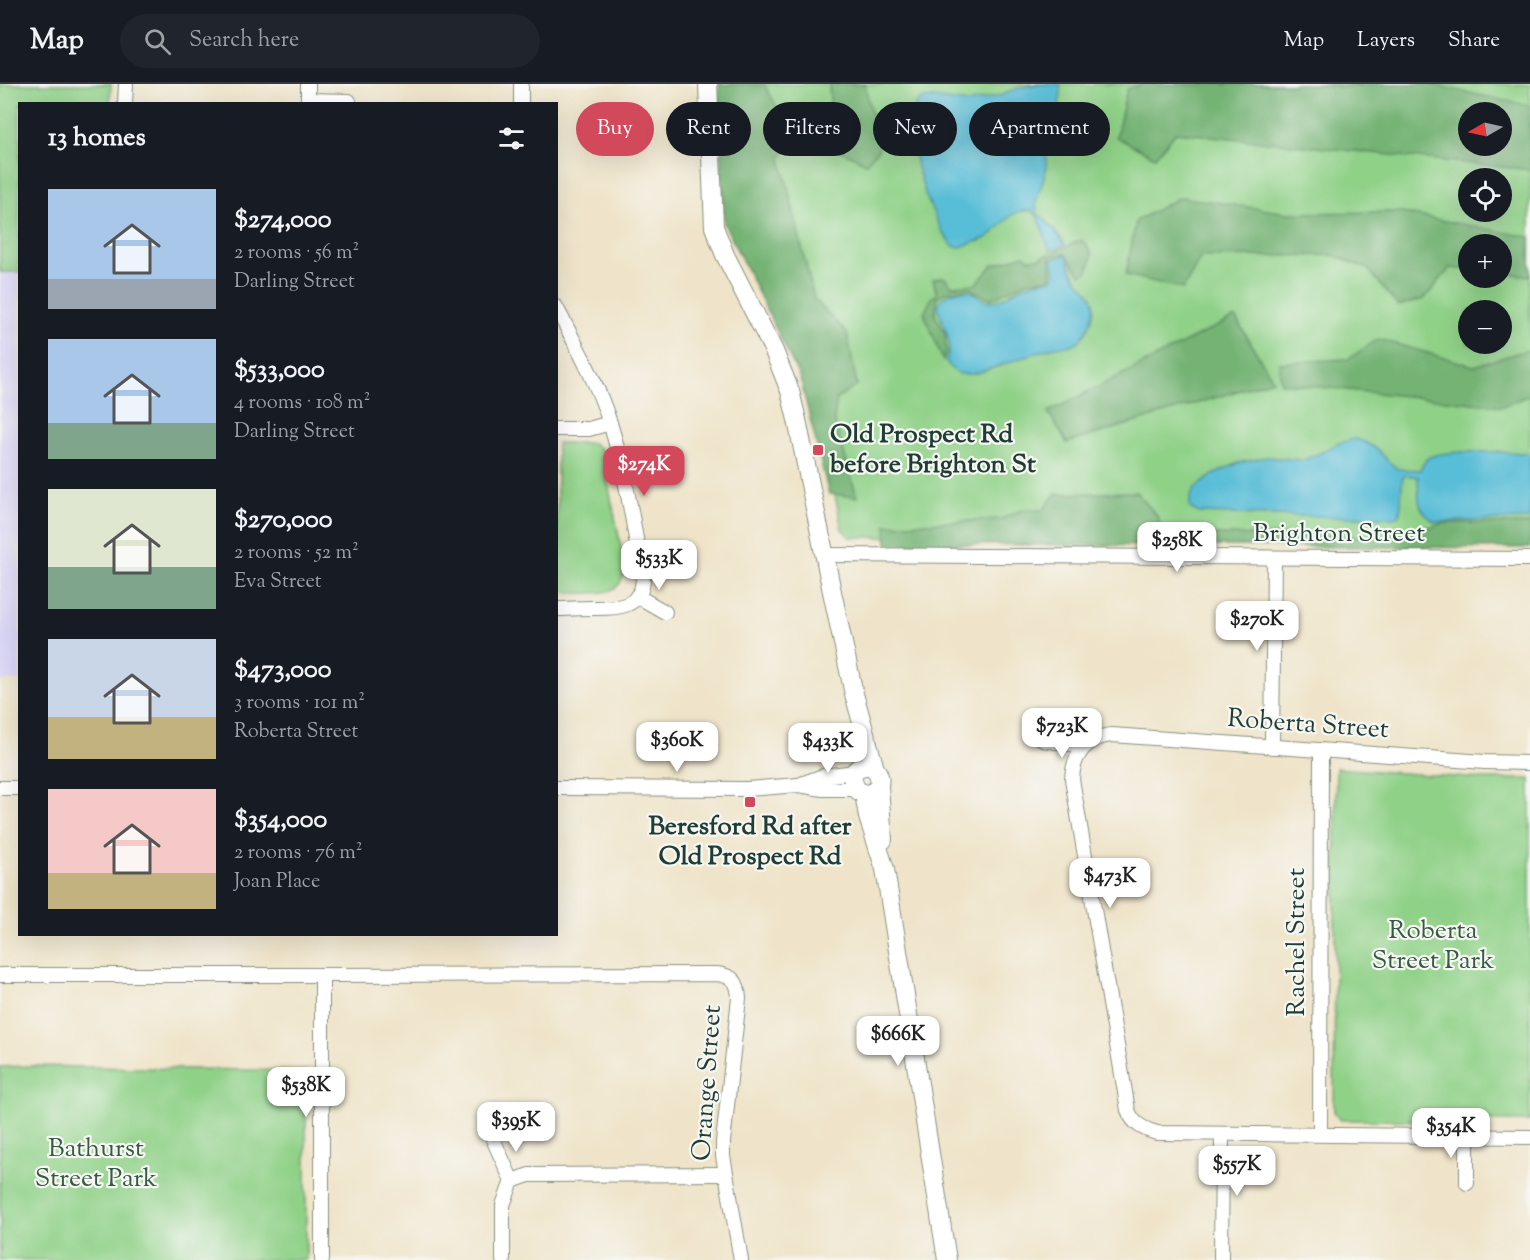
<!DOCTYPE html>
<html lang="en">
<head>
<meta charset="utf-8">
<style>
  :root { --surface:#171b24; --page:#20242c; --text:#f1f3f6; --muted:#9ea1a6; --line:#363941; --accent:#d1495b }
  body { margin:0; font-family:"Sorts Mill Goudy",serif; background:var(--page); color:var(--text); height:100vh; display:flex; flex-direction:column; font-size:22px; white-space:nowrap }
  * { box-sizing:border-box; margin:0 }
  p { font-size:20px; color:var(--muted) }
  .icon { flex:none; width:33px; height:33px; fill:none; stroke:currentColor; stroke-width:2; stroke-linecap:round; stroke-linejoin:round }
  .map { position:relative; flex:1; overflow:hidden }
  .side { position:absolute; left:18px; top:18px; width:540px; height:834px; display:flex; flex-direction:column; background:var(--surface); border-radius:0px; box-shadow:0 6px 24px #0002 }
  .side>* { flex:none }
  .guide { position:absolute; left:576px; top:18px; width:570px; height:54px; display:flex; gap:12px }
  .needle { width:39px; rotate:261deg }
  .buttons { position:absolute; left:1458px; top:18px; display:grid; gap:12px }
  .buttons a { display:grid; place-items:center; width:54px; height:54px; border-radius:50%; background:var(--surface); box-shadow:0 6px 24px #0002; font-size:30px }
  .price { position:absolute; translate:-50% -51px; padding:0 14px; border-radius:12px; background:#fff; color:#222; font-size:20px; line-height:39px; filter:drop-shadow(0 2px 3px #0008) }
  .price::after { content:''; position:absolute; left:50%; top:36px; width:18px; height:14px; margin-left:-9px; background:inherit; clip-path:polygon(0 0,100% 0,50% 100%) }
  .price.selected { background:var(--accent); color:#fff }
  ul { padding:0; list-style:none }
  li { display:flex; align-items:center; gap:18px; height:150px; padding:0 30px }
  li span { display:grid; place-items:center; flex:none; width:168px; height:120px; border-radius:0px; color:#555 }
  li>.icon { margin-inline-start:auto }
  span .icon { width:72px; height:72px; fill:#fffc; stroke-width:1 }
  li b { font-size:26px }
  h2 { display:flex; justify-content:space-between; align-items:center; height:72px; padding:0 30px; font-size:26px }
  .pill { padding:0 21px; border-radius:27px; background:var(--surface); box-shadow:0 6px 24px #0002; font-size:21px; line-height:54px }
  .pill.selected { background:var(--accent); color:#fff }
  header { display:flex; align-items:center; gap:36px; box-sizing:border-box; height:84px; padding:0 30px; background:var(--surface); border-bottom:2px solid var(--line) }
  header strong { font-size:28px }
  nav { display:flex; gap:33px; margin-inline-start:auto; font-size:21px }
  .search { width:420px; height:54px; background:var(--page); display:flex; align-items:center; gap:15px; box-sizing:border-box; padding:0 21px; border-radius:33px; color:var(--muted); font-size:22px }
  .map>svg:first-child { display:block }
  .built { fill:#dad6f7 }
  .green { fill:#90d188; stroke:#58875e; stroke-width:1.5; fill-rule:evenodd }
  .forest { fill:#74b374; stroke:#4a7854; stroke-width:1.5; fill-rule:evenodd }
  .water { fill:#59bdd7; stroke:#3c7d86; stroke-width:1.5 }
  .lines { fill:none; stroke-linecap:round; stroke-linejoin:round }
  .minor-casing { stroke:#87907e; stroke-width:16 }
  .major-casing { stroke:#87907e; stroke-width:20 }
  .minor { stroke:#fff; stroke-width:14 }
  .major { stroke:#fff; stroke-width:18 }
  .poi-dot { fill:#d1495b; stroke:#f6f6f2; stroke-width:2 }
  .labels { text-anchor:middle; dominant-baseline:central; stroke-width:4.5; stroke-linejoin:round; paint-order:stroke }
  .poi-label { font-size:26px; font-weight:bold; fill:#1f3d34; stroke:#f6f6f2; text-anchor:start }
  .street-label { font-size:26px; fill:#1f3d34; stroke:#f6f6f2 }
  .park-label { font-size:26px; fill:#365b45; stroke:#f6f6f2 }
</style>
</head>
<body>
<header>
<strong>Map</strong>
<div class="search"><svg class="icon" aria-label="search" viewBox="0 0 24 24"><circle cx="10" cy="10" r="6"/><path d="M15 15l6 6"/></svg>Search here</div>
<nav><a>Map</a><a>Layers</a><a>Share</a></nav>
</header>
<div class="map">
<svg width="1530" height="1176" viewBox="0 0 1530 1176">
  <rect width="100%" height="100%" fill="#f6f6f2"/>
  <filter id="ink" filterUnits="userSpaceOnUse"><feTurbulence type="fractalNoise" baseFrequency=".0167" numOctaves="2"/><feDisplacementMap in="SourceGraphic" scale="12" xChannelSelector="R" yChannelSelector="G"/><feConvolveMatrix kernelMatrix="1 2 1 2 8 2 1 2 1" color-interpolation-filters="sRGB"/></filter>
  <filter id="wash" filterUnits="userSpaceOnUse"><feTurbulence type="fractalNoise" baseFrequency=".008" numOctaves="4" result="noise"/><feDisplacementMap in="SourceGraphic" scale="24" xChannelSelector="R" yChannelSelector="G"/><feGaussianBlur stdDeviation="1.35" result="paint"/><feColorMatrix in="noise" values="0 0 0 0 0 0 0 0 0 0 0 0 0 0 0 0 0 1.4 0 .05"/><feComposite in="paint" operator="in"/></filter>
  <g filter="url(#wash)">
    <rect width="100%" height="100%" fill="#efe4c9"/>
    <path class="built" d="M0 188H19L20 597H0Z"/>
    <g class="green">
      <path d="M0 0H111L110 19 20 20 19 188H0Z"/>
      <path d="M729 0H1530V455L850 453 842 445 826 367ZM1468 28H1502V62H1468ZM1468 94H1502V128H1468ZM1468 160H1502V194H1468ZM1468 226H1502V260H1468Z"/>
      <path d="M557 359H593L601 366 625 482C623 490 623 499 615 504 605 512 570 508 557 508Z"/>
      <path d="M1336 684 1482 695H1530V1037L1341 1036 1334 1029Z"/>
      <path d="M33 982 306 987V1176H0V983Z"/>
    </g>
    <g class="forest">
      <path d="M719 0H764L793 52 781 74 814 215 847 249 857 302 837 314 834 335 857 413 829 410 800 294 724 139Z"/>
      <path d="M829 0H865L879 65 866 79 833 63Z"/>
      <path d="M1144 0H1305L1345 3 1367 0H1428L1530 22V86L1176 48 1155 73 1116 53 1127 5ZM1502 28V62H1468V28Z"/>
      <path d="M1180 113 1288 129 1397 128 1530 153V192L1502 189V160H1468V186L1450 184 1424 215 1398 222 1368 185 1333 171 1201 173 1183 205 1126 191 1136 137Z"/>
      <path d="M1081 156 1086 160 1092 171 1088 187 1081 191 1065 170 1050 172 1052 194 1028 197 991 215 969 204 946 208 937 214 935 231 945 249 946 266 943 277 924 229 932 213 937 211 933 195 944 193 952 202 976 200 993 181 1024 171 1029 175 1040 174Z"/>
      <path d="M1235 233 1273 296 1067 359 1048 328Z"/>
      <path d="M1378 255 1474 282 1524 267 1530 266V311L1502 322 1281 299 1279 279 1348 275Z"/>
      <path d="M1136 408 1157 432 1163 450 1388 453 1445 439 1530 440V464L887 460 886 441 1001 435 1024 425 1043 426 1055 410Z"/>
    </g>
    <g class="water">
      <path d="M1039 0H1060L1061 10 1056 35 1047 59 1046 87 1036 118V124L1038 130 1045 135 1065 160 1050 167 1038 133 1033 127C1010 123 1004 142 988 153 979 158 969 159 960 163H955L951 160 941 146 926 112 917 83 910 47 911 34 915 22 920 16 933 14 968 19 1002 11 1009 7 1019 4Z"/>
      <path d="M1067 171C1069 178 1070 185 1075 192 1082 203 1097 211 1094 226 1092 237 1086 252 1077 258 1069 264 1060 261 1051 264 1033 269 1016 276 999 282 987 286 976 291 963 290 955 290 950 283 946 277 947 272 949 267 949 262 949 247 938 235 938 220 938 219 943 213 944 213 951 207 967 204 975 209 981 212 983 217 991 217 1004 217 1010 208 1020 204 1030 199 1041 196 1052 196L1055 191 1052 175Z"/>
      <path d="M1355 355 1365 358 1378 366 1389 378 1398 385 1420 386C1422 382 1425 377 1428 374 1442 364 1510 369 1530 369V435L1435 438C1415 425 1419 414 1418 393L1406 391 1403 393C1400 405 1403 418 1399 431L1393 433H1343L1199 429 1190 424V414L1195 404 1213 391 1238 379 1267 373 1303 376 1318 370 1339 359Z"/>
    </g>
  </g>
  <g filter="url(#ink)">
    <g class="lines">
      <defs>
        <g id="minor">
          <path d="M308 16 349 17"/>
          <path d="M125 20 126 0"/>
          <path d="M308 20V0"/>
          <path d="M521 20V0"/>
          <path d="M556 223C576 261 597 298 610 339 626 390 634 443 643 496 641 526 613 524 591 524 579 524 568 525 556 525"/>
          <path d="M556 345H589L610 339"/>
          <path d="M825 471 1530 475"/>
          <path d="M637 512 665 528"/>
          <path d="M1043 656 1085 662"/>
          <path d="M1272 663 1274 474"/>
          <path d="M1530 679 1485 678 1112 651C1087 653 1073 671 1072 695L1128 1026C1133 1040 1143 1045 1157 1049L1530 1053"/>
          <path d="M801 700 823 692 855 688"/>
          <path d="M0 704H20"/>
          <path d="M556 704 747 705 799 701 823 705H856"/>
          <path d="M0 891H322L717 890C734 892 738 898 739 914L723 1058V1072L741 1176"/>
          <path d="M1320 1050 1321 666"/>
          <path d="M1467 1052V1099"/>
          <path d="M493 1055 512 1097"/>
          <path d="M322 1176V891"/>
          <path d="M503 1176V1121L512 1097 529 1091 726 1090"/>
          <path d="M1221 1176 1222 1050"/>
        </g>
        <g id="major">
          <path d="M708 0 714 143 725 171 774 267 790 307 797 336 831 503 854 610 875 685"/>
          <path d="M879 702C860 727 839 685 865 682 877 681 881 692 879 702L883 756"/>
          <path d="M864 709 868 733 885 785 947 1176"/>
        </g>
      </defs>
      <use href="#minor" class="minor-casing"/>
      <use href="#major" class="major-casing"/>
      <use href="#minor" class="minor"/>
      <use href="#major" class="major"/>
    </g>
  </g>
  <g class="poi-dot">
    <rect x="812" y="360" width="12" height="12" rx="3"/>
    <rect x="744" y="712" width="12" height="12" rx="3"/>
  </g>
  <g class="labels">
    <g class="poi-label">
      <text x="830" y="351">Old Prospect Rd<tspan x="830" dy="30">before Brighton St</tspan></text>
      <text x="750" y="743" text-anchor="middle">Beresford Rd after<tspan x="750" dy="30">Old Prospect Rd</tspan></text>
    </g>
    <g class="street-label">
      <text x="1339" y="450">Brighton Street</text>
      <text transform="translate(1308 641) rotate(4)">Roberta Street</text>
      <text transform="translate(1297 858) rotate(-90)">Rachel Street</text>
      <text transform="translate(708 999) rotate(-86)">Orange Street</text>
    </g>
    <g class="park-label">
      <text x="1433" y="847">Roberta<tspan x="1433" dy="30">Street Park</tspan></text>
      <text x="96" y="1065">Bathurst<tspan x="96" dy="30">Street Park</tspan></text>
    </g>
  </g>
</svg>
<div class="buttons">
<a><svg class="needle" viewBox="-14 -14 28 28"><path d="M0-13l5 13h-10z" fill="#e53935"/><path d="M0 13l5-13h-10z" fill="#9ea1a6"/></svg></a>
<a><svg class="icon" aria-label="locate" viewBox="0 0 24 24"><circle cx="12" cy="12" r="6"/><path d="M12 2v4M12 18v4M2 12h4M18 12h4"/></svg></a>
<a>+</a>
<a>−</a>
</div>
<b class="price selected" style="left:644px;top:413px">$274K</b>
<b class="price" style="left:1177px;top:489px">$258K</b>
<b class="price" style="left:659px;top:507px">$533K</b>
<b class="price" style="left:1257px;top:568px">$270K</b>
<b class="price" style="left:1062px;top:675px">$723K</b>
<b class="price" style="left:677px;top:689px">$360K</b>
<b class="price" style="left:828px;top:690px">$433K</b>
<b class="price" style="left:1110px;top:825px">$473K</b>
<b class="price" style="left:898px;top:983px">$666K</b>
<b class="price" style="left:306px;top:1034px">$538K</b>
<b class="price" style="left:516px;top:1069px">$395K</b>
<b class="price" style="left:1451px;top:1075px">$354K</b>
<b class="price" style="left:1237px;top:1113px">$557K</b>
<div class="guide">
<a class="pill selected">Buy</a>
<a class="pill">Rent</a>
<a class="pill">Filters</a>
<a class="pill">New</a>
<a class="pill">Apartment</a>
</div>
<section class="side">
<h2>13 homes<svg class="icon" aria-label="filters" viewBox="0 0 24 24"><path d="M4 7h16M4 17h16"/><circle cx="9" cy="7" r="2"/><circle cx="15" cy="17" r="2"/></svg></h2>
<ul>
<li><span style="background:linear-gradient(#a9c7e8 75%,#9aa5b1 0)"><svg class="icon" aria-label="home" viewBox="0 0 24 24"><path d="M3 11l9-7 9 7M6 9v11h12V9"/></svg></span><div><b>$274,000</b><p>2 rooms · 56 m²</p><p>Darling Street</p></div></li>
<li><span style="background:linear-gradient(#a9c7e8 70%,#7fa58c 0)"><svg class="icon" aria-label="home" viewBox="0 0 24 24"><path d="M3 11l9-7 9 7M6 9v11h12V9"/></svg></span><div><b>$533,000</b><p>4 rooms · 108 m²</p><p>Darling Street</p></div></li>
<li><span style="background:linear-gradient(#dfe7d0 65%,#7fa58c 0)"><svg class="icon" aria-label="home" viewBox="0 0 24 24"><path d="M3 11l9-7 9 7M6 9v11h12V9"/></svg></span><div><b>$270,000</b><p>2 rooms · 52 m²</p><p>Eva Street</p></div></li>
<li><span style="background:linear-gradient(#c9d6e8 65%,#c2b280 0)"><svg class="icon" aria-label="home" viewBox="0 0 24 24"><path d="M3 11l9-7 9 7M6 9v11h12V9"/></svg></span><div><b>$473,000</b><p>3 rooms · 101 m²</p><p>Roberta Street</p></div></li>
<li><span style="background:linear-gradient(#f6c9c9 70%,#c2b280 0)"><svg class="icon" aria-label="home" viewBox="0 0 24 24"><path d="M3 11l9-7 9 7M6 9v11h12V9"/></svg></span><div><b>$354,000</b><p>2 rooms · 76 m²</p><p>Joan Place</p></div></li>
</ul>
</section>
</div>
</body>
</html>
